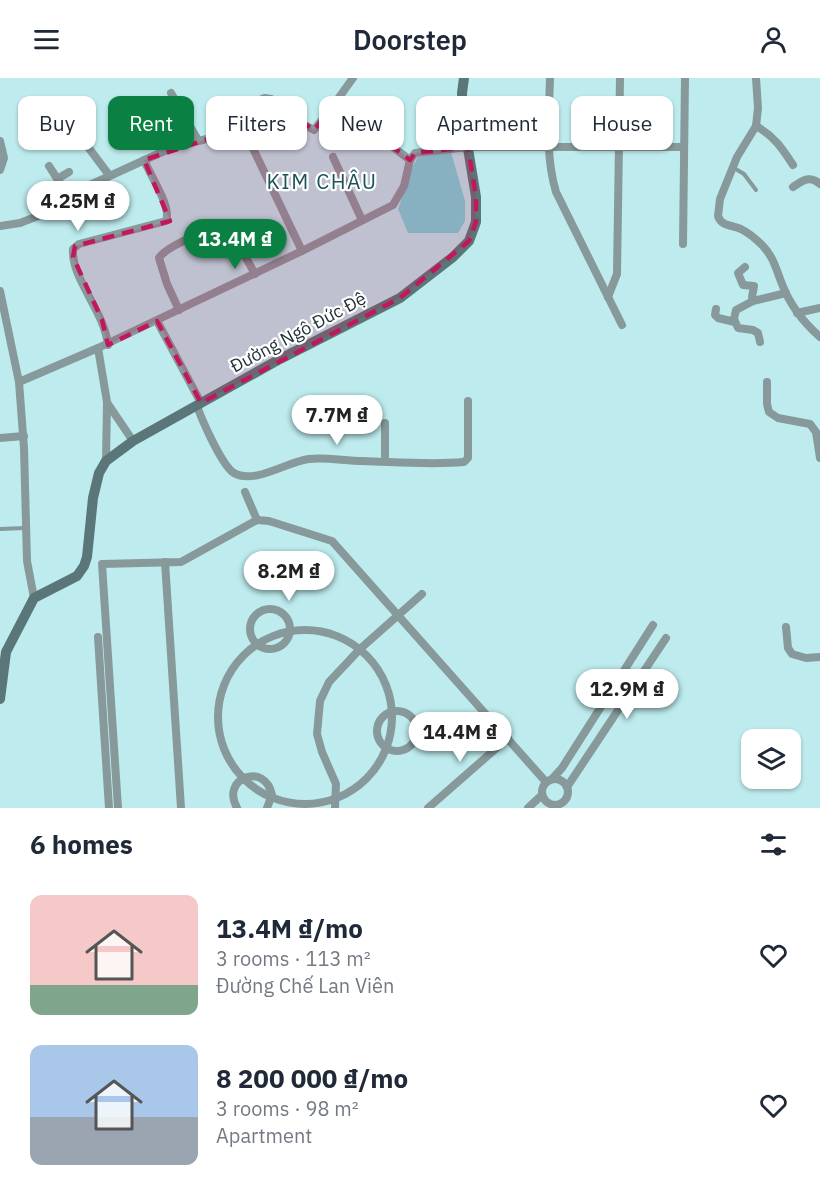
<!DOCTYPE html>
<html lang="en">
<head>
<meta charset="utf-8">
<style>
  :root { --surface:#fff; --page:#f6f6f7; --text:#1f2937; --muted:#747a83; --accent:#0b8043 }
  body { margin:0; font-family:"IBM Plex Sans",sans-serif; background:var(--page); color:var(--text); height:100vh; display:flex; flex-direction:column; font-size:22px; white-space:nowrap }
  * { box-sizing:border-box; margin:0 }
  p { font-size:20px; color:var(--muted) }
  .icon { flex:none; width:33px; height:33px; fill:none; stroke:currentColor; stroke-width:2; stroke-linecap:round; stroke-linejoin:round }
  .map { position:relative; height:730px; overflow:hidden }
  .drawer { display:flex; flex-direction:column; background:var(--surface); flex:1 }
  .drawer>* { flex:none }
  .guide { position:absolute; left:18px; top:18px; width:784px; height:54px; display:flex; gap:12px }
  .buttons { position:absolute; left:741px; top:651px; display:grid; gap:12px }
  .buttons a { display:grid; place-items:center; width:60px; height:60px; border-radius:12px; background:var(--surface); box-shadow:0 2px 4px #0004; font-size:30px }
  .price { position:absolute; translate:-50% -51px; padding:0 14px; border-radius:21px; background:#fff; color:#222; font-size:20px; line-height:39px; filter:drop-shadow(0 2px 3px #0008) }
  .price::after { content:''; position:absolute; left:50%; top:36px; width:18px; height:14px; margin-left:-9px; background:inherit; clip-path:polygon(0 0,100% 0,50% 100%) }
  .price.active { background:var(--accent); color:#fff }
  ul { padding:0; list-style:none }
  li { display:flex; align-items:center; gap:18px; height:150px; padding:0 30px }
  li span { display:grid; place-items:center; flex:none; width:168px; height:120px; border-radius:12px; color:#555 }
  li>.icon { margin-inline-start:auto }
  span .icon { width:72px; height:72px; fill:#fffc; stroke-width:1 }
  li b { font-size:26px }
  h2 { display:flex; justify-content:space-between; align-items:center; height:72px; padding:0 30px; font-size:26px }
  .pill { padding:0 21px; border-radius:12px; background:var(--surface); box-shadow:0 2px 4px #0004; font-size:21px; line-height:54px }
  .pill.active { background:var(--accent); color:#fff }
  header { display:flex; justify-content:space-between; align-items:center; height:78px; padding:0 30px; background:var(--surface); font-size:27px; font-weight:600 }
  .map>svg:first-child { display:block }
  .green { fill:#79d6da }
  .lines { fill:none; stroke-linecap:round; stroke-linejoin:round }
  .service { stroke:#87999a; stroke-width:4 }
  .minor { stroke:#87999a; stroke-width:8 }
  .secondary { stroke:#5a7678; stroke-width:10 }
  .marked { fill:#c2185b; fill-opacity:0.2; stroke:#c2185b; stroke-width:4.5; stroke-dasharray:12 8; stroke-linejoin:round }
  .labels { text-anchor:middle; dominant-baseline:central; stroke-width:4.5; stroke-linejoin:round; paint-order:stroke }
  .street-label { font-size:18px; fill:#1e3031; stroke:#fff }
  .quarter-label { font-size:21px; letter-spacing:1.5px; fill:#195558; stroke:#fff }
</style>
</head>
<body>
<header><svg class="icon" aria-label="menu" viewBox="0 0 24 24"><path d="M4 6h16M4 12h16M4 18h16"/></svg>Doorstep<svg class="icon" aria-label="person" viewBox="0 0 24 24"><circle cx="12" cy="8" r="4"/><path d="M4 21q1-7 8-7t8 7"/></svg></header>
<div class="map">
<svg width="820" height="730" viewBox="0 0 820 730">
  <rect width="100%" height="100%" fill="#beecee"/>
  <path class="green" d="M451 74 465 123V143L458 155H408L398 131 413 88 418 79Z"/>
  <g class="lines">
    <g class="service">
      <path d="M734 90 744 96 756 112"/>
      <path d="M0 451 25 450"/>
    </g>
    <g class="minor">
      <path d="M550 0C549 39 545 77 556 114L622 247"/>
      <path d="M756 0 758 30 756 48 737 79 720 121 718 138C721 148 732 147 741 151 749 155 757 162 763 168 774 180 776 191 782 206 790 227 803 244 820 259"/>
      <path d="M171 15 198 62"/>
      <path d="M335 25 353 0"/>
      <path d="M238 39 302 173"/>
      <path d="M756 48C774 58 782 70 793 87"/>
      <path d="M0 63 4 80 0 92"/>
      <path d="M85 65 109 97"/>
      <path d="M333 79 362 142"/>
      <path d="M49 88 69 119"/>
      <path d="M57 101 69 94"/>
      <path d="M793 109C803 102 810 97 820 106"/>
      <path d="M0 148 20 145 38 138 90 107 173 69 211 60 252 26 264 20 271 21 294 41 314 52 335 25 410 82"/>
      <path d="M683 166 685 0"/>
      <path d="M745 189 738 195 743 207 754 208 752 219 755 222"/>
      <path d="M0 213 19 304 24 370 27 483 34 520"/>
      <path d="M608 219 617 196 620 0"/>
      <path d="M716 231 715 237 718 240 735 244"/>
      <path d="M179 232 167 206 159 180C166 168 213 149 227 146L255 196"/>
      <path d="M797 235 820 230"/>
      <path d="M157 243 201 325"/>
      <path d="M760 264 758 255 753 252 738 250 734 241 736 232 753 223 786 215"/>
      <path d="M108 267C104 232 71 201 73 171L79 166 166 143C172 129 150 97 144 82"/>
      <path d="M19 304 98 270"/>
      <path d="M767 304V326L769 334 778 340 810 346 816 354 820 380"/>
      <path d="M108 326 133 363"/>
      <path d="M197 328C202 342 222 388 234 395 255 407 288 383 309 381 327 379 345 383 363 383 396 384 431 387 464 384L468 380V323"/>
      <path d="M0 360 24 358"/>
      <path d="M106 383 107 324 98 270 302 173 393 127 404 108 410 82 415 75 468 69H683"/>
      <path d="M385 383V345"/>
      <path d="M245 414 257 442"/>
      <path d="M165 484 181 730"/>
      <circle cx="270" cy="551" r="20"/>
      <path d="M786 549 788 570 792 576 806 580 820 579"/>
      <circle cx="305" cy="639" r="87"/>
      <path d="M98 559 109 730"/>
      <circle cx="397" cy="653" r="20"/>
      <circle cx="555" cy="714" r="13"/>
      <path d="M552 701 562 690 653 547"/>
      <path d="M567 709 666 560"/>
      <path d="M118 730 102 486 181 484 257 442 269 443 332 463 546 704"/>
      <path d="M237 730C220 700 265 683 272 717L267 730"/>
      <path d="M335 730 336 706 322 674 317 656 320 623 329 604 360 571 422 516"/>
      <path d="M428 730 508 660"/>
      <path d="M528 730 542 717"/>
    </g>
    <path class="secondary" d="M0 621 6 574 34 520 77 498 84 488 87 479 93 420 99 395 106 383 133 363 201 325 280 281 400 220 453 179 469 163 476 144V119L463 40 462 15 464 0"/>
  </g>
  <path class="marked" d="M267 20 314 52 335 25 410 82 415 75 468 69 476 119V144L469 163 400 220 201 325 157 243 108 267 102 242 73 179 75 168 170 143 144 82 211 60Z"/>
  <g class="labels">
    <g class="street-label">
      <text transform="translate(298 254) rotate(-28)">Đường Ngô Đức Đệ</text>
    </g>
    <g class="quarter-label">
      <text x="322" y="103">KIM CHÂU</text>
    </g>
  </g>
</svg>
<div class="buttons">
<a><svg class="icon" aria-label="layers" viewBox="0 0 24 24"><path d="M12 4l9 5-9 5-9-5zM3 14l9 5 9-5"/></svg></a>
</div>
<b class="price" style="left:78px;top:154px">4.25M ₫</b>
<b class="price active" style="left:235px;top:192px">13.4M ₫</b>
<b class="price" style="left:337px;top:368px">7.7M ₫</b>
<b class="price" style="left:289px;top:524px">8.2M ₫</b>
<b class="price" style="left:627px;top:642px">12.9M ₫</b>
<b class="price" style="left:460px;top:685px">14.4M ₫</b>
<div class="guide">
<a class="pill">Buy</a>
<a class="pill active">Rent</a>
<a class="pill">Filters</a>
<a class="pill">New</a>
<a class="pill">Apartment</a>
<a class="pill">House</a>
</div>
</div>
<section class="drawer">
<h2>6 homes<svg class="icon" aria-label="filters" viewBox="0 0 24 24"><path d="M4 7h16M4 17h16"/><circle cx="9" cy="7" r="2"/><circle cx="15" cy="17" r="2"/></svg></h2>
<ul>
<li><span style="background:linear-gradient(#f6c9c9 75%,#7fa58c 0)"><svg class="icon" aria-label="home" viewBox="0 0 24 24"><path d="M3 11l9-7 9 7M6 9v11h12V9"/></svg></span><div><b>13.4M ₫/mo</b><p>3 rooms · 113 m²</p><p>Đường Chế Lan Viên</p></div><svg class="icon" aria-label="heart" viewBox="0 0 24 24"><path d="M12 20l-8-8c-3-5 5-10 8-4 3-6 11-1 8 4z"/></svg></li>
<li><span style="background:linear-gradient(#a9c7e8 60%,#9aa5b1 0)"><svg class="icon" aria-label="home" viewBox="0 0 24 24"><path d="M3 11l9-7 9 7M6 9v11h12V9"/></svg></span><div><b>8 200 000 ₫/mo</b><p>3 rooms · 98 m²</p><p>Apartment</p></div><svg class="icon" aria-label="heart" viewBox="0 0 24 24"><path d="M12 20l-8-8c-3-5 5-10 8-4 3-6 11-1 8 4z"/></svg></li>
</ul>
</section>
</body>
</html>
